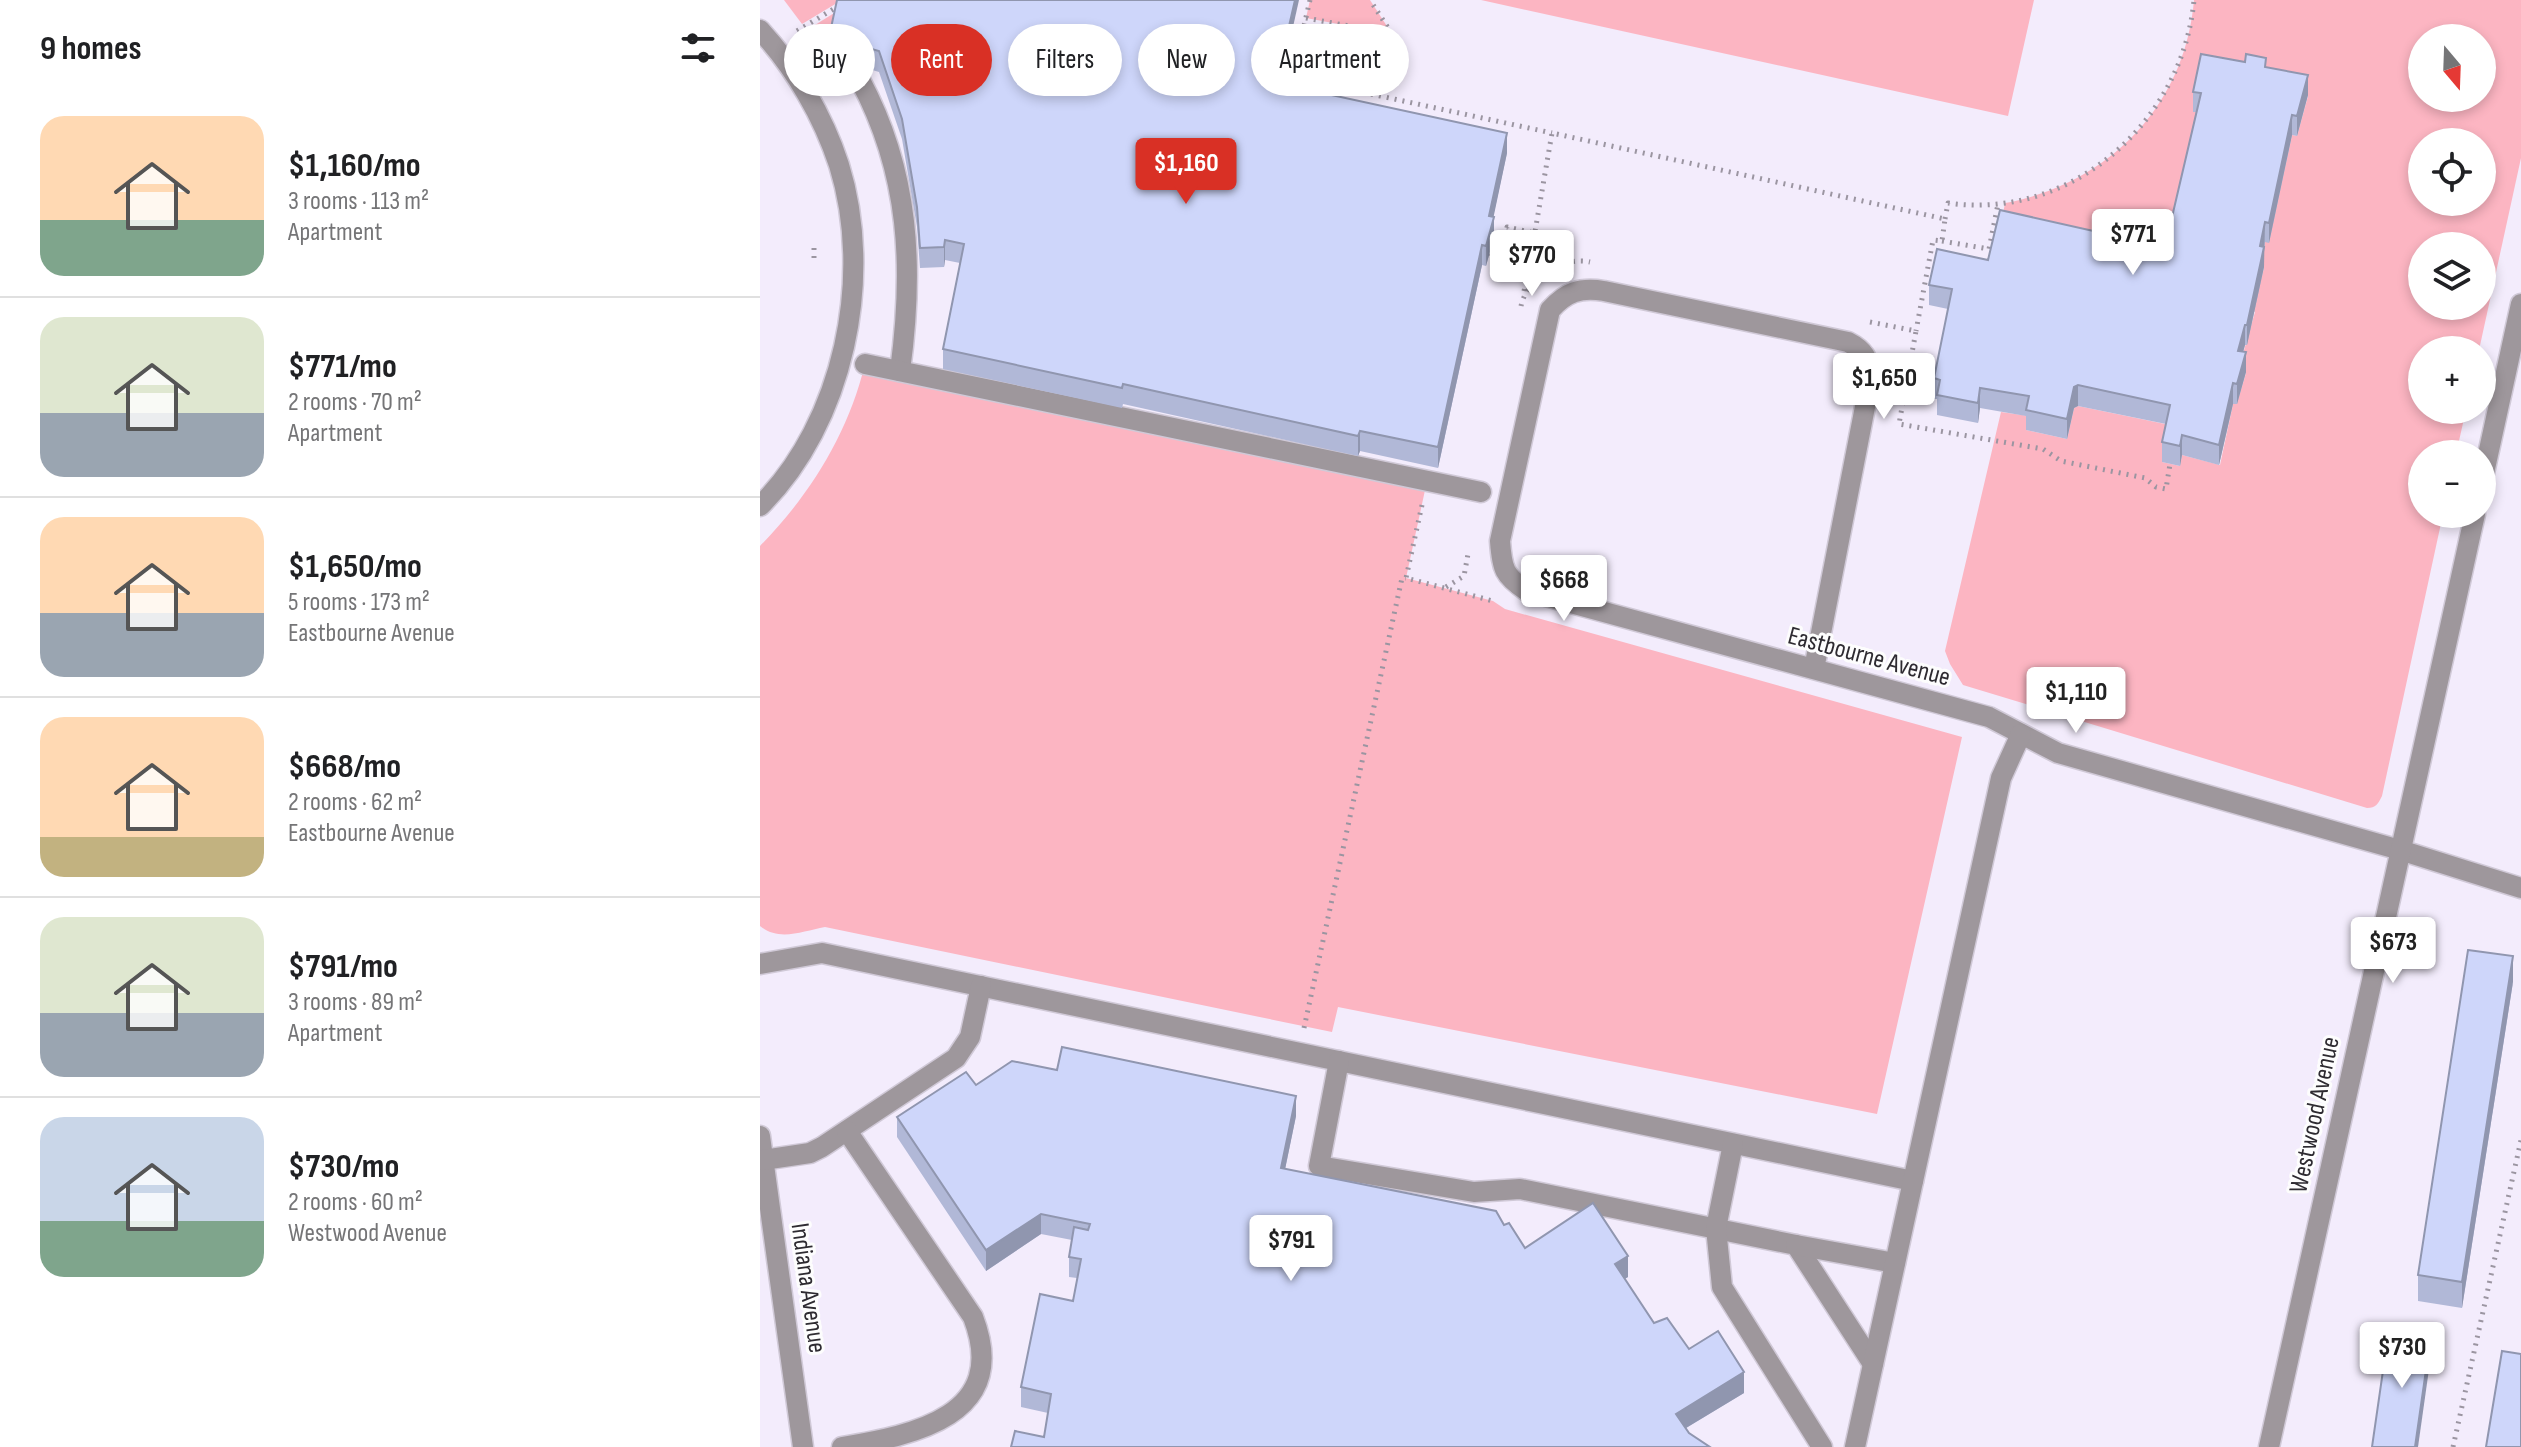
<!DOCTYPE html>
<html lang="en">
<head>
<meta charset="utf-8">
<style>
  :root { --surface:#fff; --page:#f2f2f2; --text:#202124; --muted:#757577; --line:#e0e0e0; --accent:#d93025 }
  body { margin:0; font-family:"Sofia Sans Condensed",sans-serif; background:var(--page); color:var(--text); height:100vh; display:flex; flex-direction:column; font-size:30px; white-space:nowrap }
  * { box-sizing:border-box; margin:0 }
  p { font-size:26px; color:var(--muted) }
  .icon { flex:none; width:44px; height:44px; fill:none; stroke:currentColor; stroke-width:2; stroke-linecap:round; stroke-linejoin:round }
  .map { position:relative; flex:1; overflow:hidden }
  .drawer { display:flex; flex-direction:column; background:var(--surface); width:760px }
  .drawer>* { flex:none }
  .top-card { position:absolute; left:24px; top:24px; width:760px; height:72px; display:flex; gap:16px }
  .needle { width:52px; rotate:161deg }
  .buttons { position:absolute; left:1648px; top:24px; display:grid; gap:16px }
  .buttons a { display:grid; place-items:center; width:88px; height:88px; border-radius:50%; background:var(--surface); box-shadow:0 4px 12px #0003; font-size:40px }
  .price { position:absolute; translate:-50% -68px; padding:0 18px; border-radius:8px; background:#fff; color:#222; font-size:26px; line-height:52px; filter:drop-shadow(0 2px 4px #0008) }
  .price::after { content:''; position:absolute; left:50%; top:48px; width:24px; height:18px; margin-left:-12px; background:inherit; clip-path:polygon(0 0,100% 0,50% 100%) }
  .price.selected { background:var(--accent); color:#fff }
  ul { padding:0; list-style:none }
  li { display:flex; align-items:center; gap:24px; height:200px; padding:0 40px }
  li+li { border-top:2px solid var(--line) }
  li span { display:grid; place-items:center; flex:none; width:224px; height:160px; border-radius:24px; color:#555 }
  li>.icon { margin-inline-start:auto }
  span .icon { width:96px; height:96px; fill:#fffc; stroke-width:1 }
  li b { font-size:34px }
  h2 { display:flex; justify-content:space-between; align-items:center; height:96px; padding:0 40px; font-size:34px }
  .tag { padding:0 28px; border-radius:36px; background:var(--surface); box-shadow:0 4px 12px #0003; font-size:28px; line-height:72px }
  .tag.selected { background:var(--accent); color:#fff }
  main { display:flex; flex:1; min-height:0 }
  .map>svg:first-child { display:block }
  .green { fill:#fcb5c2; fill-rule:evenodd }
  .lines { fill:none; stroke-linecap:round; stroke-linejoin:round }
  .minor-casing { stroke:#d0c9d7; stroke-width:23 }
  .path { stroke:#9b95a1; stroke-width:5; stroke-dasharray:2 6; stroke-linecap:butt }
  .minor { stroke:#9e979c; stroke-width:20 }
  .wall { fill:#b1b8d7 }
  .shaded-wall { fill:#9096af }
  .building { fill:#ced6fa; stroke:#9096af; stroke-width:2 }
  .labels { text-anchor:middle; dominant-baseline:central; stroke-width:6; stroke-linejoin:round; paint-order:stroke }
  .street-label { font-size:26px; fill:#2e2b31; stroke:#fdfdfd }
</style>
</head>
<body>
<main>
<section class="drawer">
<h2>9 homes<svg class="icon" aria-label="filters" viewBox="0 0 24 24"><path d="M4 7h16M4 17h16"/><circle cx="9" cy="7" r="2"/><circle cx="15" cy="17" r="2"/></svg></h2>
<ul>
<li><span style="background:linear-gradient(#ffd9b3 65%,#7fa58c 0)"><svg class="icon" aria-label="home" viewBox="0 0 24 24"><path d="M3 11l9-7 9 7M6 9v11h12V9"/></svg></span><div><b>$1,160/mo</b><p>3 rooms · 113 m²</p><p>Apartment</p></div></li>
<li><span style="background:linear-gradient(#dfe7d0 60%,#9aa5b1 0)"><svg class="icon" aria-label="home" viewBox="0 0 24 24"><path d="M3 11l9-7 9 7M6 9v11h12V9"/></svg></span><div><b>$771/mo</b><p>2 rooms · 70 m²</p><p>Apartment</p></div></li>
<li><span style="background:linear-gradient(#ffd9b3 60%,#9aa5b1 0)"><svg class="icon" aria-label="home" viewBox="0 0 24 24"><path d="M3 11l9-7 9 7M6 9v11h12V9"/></svg></span><div><b>$1,650/mo</b><p>5 rooms · 173 m²</p><p>Eastbourne Avenue</p></div></li>
<li><span style="background:linear-gradient(#ffd9b3 75%,#c2b280 0)"><svg class="icon" aria-label="home" viewBox="0 0 24 24"><path d="M3 11l9-7 9 7M6 9v11h12V9"/></svg></span><div><b>$668/mo</b><p>2 rooms · 62 m²</p><p>Eastbourne Avenue</p></div></li>
<li><span style="background:linear-gradient(#dfe7d0 60%,#9aa5b1 0)"><svg class="icon" aria-label="home" viewBox="0 0 24 24"><path d="M3 11l9-7 9 7M6 9v11h12V9"/></svg></span><div><b>$791/mo</b><p>3 rooms · 89 m²</p><p>Apartment</p></div></li>
<li><span style="background:linear-gradient(#c9d6e8 65%,#7fa58c 0)"><svg class="icon" aria-label="home" viewBox="0 0 24 24"><path d="M3 11l9-7 9 7M6 9v11h12V9"/></svg></span><div><b>$730/mo</b><p>2 rooms · 60 m²</p><p>Westwood Avenue</p></div></li>
</ul>
</section>
<div class="map">
<svg width="1761" height="1447" viewBox="0 0 1761 1447">
  <rect width="100%" height="100%" fill="#f3ecfc"/>
  <g class="green">
    <path d="M24 0H82L42 24Z"/>
    <path d="M550 0H610L632 34 546 18Z"/>
    <path d="M721 0H1274L1248 116Z"/>
    <path d="M1434 0H1761V158L1719 350H1662V410H1706L1696 454H1662V514H1683L1622 796C1618 804 1616 808 1607 808L1203 685 1190 664 1185 651 1241 412 1269 416 1266 430 1307 439 1314 408 1318 406 1410 425 1402 462 1420 466 1422 455 1460 465 1473 404 1477 403 1486 373 1478 371 1495 312 1493 311 1504 268 1500 266 1505 242H1509L1532 135 1537 136 1548 96 1505 87 1506 78 1487 74 1485 82 1441 74 1433 111 1441 113 1405 267 1240 230 1245 203C1348 184 1425 106 1434 0ZM1662 38H1722V98H1662ZM1662 142H1722V202H1662ZM1662 246H1722V306H1662Z"/>
    <path d="M79 10 69 57 47 30Z"/>
    <path d="M105 364 667 481 646 578 733 601 745 609 1202 737 1117 1114 578 1007 572 1032 65 927C43 931 19 942 0 926V546C50 495 88 434 105 364Z"/>
  </g>
  <g class="lines">
    <defs>
      <g id="minor">
        <path d="M0 30C35 68 63 116 79 165 114 277 84 423 0 506"/>
        <path d="M100 80C150 173 154 268 140 371"/>
        <path d="M105 364 721 492"/>
        <path d="M1722 482 1761 304"/>
        <path d="M1054 669 1111 376C1108 358 1104 350 1088 342L844 291C820 287 806 292 790 310L740 541C742 569 744 576 767 591L1229 717 1298 753 1640 850 1761 888"/>
        <path d="M0 964 62 953 1153 1181"/>
        <path d="M579 1061 559 1166 714 1192 760 1189 1036 1245 1113 1364"/>
        <path d="M0 1136 43 1447"/>
        <path d="M973 1144 956 1228 962 1287 1062 1447"/>
        <path d="M3 1160 50 1153 62 1147 196 1058 210 1037 221 986"/>
        <path d="M1036 1245 1135 1263"/>
        <path d="M82 1447C154 1435 251 1416 213 1317L87 1131"/>
        <path d="M1095 1447 1241 778 1261 734"/>
        <path d="M1509 1447 1715 514"/>
      </g>
    </defs>
    <use href="#minor" class="minor-casing"/>
    <g class="path">
      <path d="M550 0 532 77 792 133"/>
      <path d="M546 18 632 34 610 0"/>
      <path d="M37 31 80 5"/>
      <path d="M1185 219 1188 203C1312 221 1423 121 1434 0"/>
      <path d="M1182 241 1229 249 1238 204"/>
      <path d="M54 248V260"/>
      <path d="M771 251 814 258"/>
      <path d="M730 253 767 278 764 291"/>
      <path d="M739 259 747 227 774 233"/>
      <path d="M767 278 792 133 1185 219 1182 241 1173 240 1156 331"/>
      <path d="M761 306C767 278 803 256 830 262"/>
      <path d="M1110 322 1156 331 1139 424 1283 449 1301 461 1385 478 1396 487 1406 489 1410 464"/>
      <path d="M662 505 646 578 733 601"/>
      <path d="M686 587 704 576 708 554"/>
      <path d="M544 1028 642 578H646"/>
      <path d="M1693 1447 1761 1140"/>
    </g>
    <use href="#minor" class="minor"/>
  </g>
  <g class="wall">
    <path d="M69 37 520 83 747 153 733 217 734 237 726 266 722 265 678 468 600 451 598 456 363 404 362 408 183 369V349L200 263 185 260 184 267 160 268 157 227 142 139 119 72 69 57Z"/>
    <path d="M1506 67 1548 95 1537 136 1532 135 1509 243 1505 242 1504 250V267L1487 345H1485L1483 352 1486 372 1477 404H1473L1459 465 1422 455 1420 466 1402 462V442L1406 424 1318 406 1314 408 1307 439 1266 430V416L1220 408 1218 423 1177 415V399H1174V378L1188 309 1169 305V285L1228 260 1405 247 1436 112H1433V92Z"/>
    <path d="M1753 982 1702 1308 1658 1301V1275Z"/>
    <path d="M216 1085 536 1116 525 1169 744 1225 765 1248 868 1277 865 1279 894 1323 984 1393 926 1428 284 1437 288 1413 261 1407V1387L313 1301 317 1278 309 1277V1257L312 1240 281 1234 226 1271 137 1137V1117Z"/>
  </g>
  <g class="shaded-wall">
    <path d="M535 0H539L516 103V83Z"/>
    <path d="M1548 75V95L1537 136V116Z"/>
    <path d="M1532 115V135L1509 243V223Z"/>
    <path d="M747 133V153L731 229 734 217V237L726 266V246L729 216Z"/>
    <path d="M1505 222 1504 267 1487 345V325Z"/>
    <path d="M185 240V260L184 267V247Z"/>
    <path d="M722 245V265L678 468V447Z"/>
    <path d="M1485 325V345L1478 371V351Z"/>
    <path d="M1486 352V372L1477 404V384Z"/>
    <path d="M1473 383V404L1459 465V445Z"/>
    <path d="M1318 385V406L1314 408 1307 439V419L1314 387Z"/>
    <path d="M1220 388V408L1218 423V403Z"/>
    <path d="M600 431V451L598 456V436Z"/>
    <path d="M1422 435V455L1420 466V446Z"/>
    <path d="M1753 956V982L1702 1308V1282Z"/>
    <path d="M536 1096V1116L521 1189V1168Z"/>
    <path d="M281 1214V1234L226 1271V1250Z"/>
    <path d="M868 1256V1277L855 1284V1264Z"/>
    <path d="M1671 1335V1355L1658 1447H1655Z"/>
    <path d="M984 1372V1393L916 1434V1414Z"/>
  </g>
  <g class="building">
    <path d="M77 0H535L516 83 747 133 729 216 734 217 726 246 722 245 678 447 600 431 598 436 363 384 362 388 183 349 204 244 185 240 184 247 160 248 157 207 142 119 119 51 69 37Z"/>
    <path d="M1441 54 1485 62 1486 54 1506 58 1505 67 1548 75 1537 116 1532 115 1509 223 1505 222 1500 246 1504 247 1487 325H1485L1478 351 1486 352 1477 384 1473 383 1459 445 1422 435 1420 446 1402 442 1410 405 1318 385 1314 387 1307 419 1266 410 1269 396 1220 388 1218 403 1177 395 1180 380 1174 378 1192 289 1169 285 1177 249 1228 260 1240 210 1405 247 1441 93 1433 92Z"/>
    <path d="M1708 950 1753 956 1702 1282 1658 1275Z"/>
    <path d="M302 1047 536 1096 521 1168 736 1211 744 1225 749 1223 765 1248 833 1203 868 1256 855 1264 894 1323 907 1318 929 1349 958 1331 984 1372 916 1414 929 1433 950 1447H251L255 1431 284 1437 291 1394 261 1387 280 1294 313 1301 321 1259 309 1257 314 1227 328 1230 330 1224 281 1214 226 1250 137 1117 206 1072 216 1085 252 1061 297 1070Z"/>
    <path d="M1629 1329 1671 1335 1655 1447H1612Z"/>
    <path d="M1742 1351 1761 1354V1447H1726Z"/>
  </g>
  <g class="labels">
    <g class="street-label">
      <text transform="translate(1109 657) rotate(15)">Eastbourne Avenue</text>
      <text transform="translate(1555 1115) rotate(-78)">Westwood Avenue</text>
      <text transform="translate(48 1288) rotate(82)">Indiana Avenue</text>
    </g>
  </g>
</svg>
<div class="buttons">
<a><svg class="needle" viewBox="-14 -14 28 28"><path d="M0-13l5 13h-10z" fill="#e53935"/><path d="M0 13l5-13h-10z" fill="#757577"/></svg></a>
<a><svg class="icon" aria-label="locate" viewBox="0 0 24 24"><circle cx="12" cy="12" r="6"/><path d="M12 2v4M12 18v4M2 12h4M18 12h4"/></svg></a>
<a><svg class="icon" aria-label="layers" viewBox="0 0 24 24"><path d="M12 4l9 5-9 5-9-5zM3 14l9 5 9-5"/></svg></a>
<a>+</a>
<a>−</a>
</div>
<b class="price selected" style="left:426px;top:206px">$1,160</b>
<b class="price" style="left:1373px;top:277px">$771</b>
<b class="price" style="left:772px;top:298px">$770</b>
<b class="price" style="left:1124px;top:421px">$1,650</b>
<b class="price" style="left:804px;top:623px">$668</b>
<b class="price" style="left:1316px;top:735px">$1,110</b>
<b class="price" style="left:1633px;top:985px">$673</b>
<b class="price" style="left:531px;top:1283px">$791</b>
<b class="price" style="left:1642px;top:1390px">$730</b>
<div class="top-card">
<a class="tag">Buy</a>
<a class="tag selected">Rent</a>
<a class="tag">Filters</a>
<a class="tag">New</a>
<a class="tag">Apartment</a>
</div>
</div>
</main>
</body>
</html>
